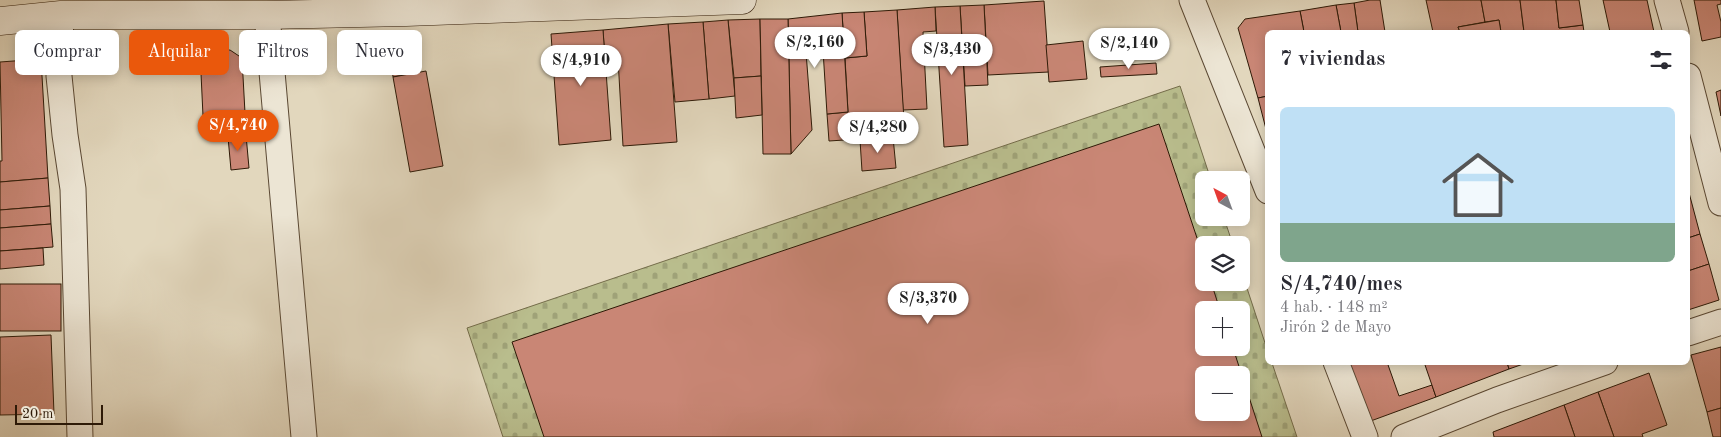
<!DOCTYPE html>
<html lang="es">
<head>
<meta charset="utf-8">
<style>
  :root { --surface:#fff; --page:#f7f7f7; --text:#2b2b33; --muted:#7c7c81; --line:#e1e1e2; --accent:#ea580c }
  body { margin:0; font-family:"Old Standard TT",serif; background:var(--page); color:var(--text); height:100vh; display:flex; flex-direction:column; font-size:19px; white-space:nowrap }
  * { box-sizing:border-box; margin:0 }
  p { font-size:16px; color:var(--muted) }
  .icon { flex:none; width:28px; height:28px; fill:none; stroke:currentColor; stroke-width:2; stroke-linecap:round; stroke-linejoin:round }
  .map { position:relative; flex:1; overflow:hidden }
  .details { position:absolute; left:1265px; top:30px; width:425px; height:335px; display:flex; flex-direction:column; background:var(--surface); border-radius:8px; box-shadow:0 2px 12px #0003 }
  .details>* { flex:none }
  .top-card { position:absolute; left:15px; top:30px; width:475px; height:45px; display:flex; gap:10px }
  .needle { width:32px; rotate:319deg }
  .tools { position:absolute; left:1195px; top:171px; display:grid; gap:10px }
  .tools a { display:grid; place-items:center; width:55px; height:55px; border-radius:8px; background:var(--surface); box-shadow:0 2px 12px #0003; font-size:25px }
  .scale { position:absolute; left:15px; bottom:12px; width:88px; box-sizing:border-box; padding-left:5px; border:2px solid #2e1a07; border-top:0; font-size:14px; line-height:18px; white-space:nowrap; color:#2e1a07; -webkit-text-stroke:4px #ece5d4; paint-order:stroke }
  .price { position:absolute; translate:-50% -42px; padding:0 11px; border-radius:18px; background:#fff; color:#222; font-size:16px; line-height:32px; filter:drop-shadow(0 1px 2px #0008) }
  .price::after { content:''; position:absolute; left:50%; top:30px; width:15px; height:11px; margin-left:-8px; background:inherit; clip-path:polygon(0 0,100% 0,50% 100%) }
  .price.on { background:var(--accent); color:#fff }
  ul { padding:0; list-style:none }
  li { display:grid; align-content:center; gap:10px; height:265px; padding:0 15px }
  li+li { border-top:1px solid var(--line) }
  li span { display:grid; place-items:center; height:155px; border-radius:8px; color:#555 }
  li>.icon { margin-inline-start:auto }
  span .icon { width:90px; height:90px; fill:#fffc; stroke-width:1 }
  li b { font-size:21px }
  h2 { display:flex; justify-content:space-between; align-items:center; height:60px; padding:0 15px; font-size:21px }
  .pill { padding:0 18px; border-radius:8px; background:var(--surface); box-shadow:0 2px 12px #0003; font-size:18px; line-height:45px }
  .pill.on { background:var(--accent); color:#fff }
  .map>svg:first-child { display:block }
  .cemetery { fill:url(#cemetery-stones); stroke:#746c4a; fill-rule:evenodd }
  .building { fill:#c98675; stroke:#2e1a07; fill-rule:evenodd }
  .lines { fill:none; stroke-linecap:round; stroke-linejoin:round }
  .street-casing { stroke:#5b4934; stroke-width:27 }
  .secondary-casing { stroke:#2e1a07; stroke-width:29 }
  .street { stroke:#ece5d4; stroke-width:25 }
  .secondary { stroke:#ece5d4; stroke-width:28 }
</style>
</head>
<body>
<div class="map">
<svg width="1721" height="437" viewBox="0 0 1721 437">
  <defs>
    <pattern id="cemetery-stones" width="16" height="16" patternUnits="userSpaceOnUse" patternTransform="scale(1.25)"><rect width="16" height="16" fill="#b9bd8d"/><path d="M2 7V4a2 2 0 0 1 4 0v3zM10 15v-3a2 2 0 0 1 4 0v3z" fill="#9fa278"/></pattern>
  </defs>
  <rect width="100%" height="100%" fill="#e2d7bd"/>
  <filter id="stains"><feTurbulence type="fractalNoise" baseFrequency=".004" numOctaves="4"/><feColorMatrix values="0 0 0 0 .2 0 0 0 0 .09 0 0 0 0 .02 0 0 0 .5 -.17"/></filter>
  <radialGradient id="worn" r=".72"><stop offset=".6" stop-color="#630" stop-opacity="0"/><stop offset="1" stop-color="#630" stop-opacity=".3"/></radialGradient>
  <path class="cemetery" d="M1180 86 1211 180H1204V218H1224L1233 245H1204V282H1241V270L1267 349 1268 362 1272 363 1297 437H503L467 328ZM1204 310H1241V348H1204ZM1204 375H1241V412H1204Z"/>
  <g class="building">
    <path d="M1370 0H1380L1385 32H1358L1354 3Z"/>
    <path d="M1426 0H1481L1485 22 1458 27 1460 32H1433Z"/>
    <path d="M1481 0H1520L1524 32H1501L1499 20 1485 22Z"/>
    <path d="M1520 0H1556L1559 28 1583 25 1584 32H1524Z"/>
    <path d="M1556 0H1579L1583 25 1559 28Z"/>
    <path d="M1603 0H1647L1654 32H1610Z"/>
    <path d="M1694 0H1721V4L1717 5 1721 22V37L1702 41Z"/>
    <path d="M1044 1 1049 72 988 75 984 5Z"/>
    <path d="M1354 3 1358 32H1341L1336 5Z"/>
    <path d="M984 5 988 85 965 86 960 6Z"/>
    <path d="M1336 5 1341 32H1304L1300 11Z"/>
    <path d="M960 6 968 145 944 147 935 7Z"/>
    <path d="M935 7 936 31 923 32 927 109 903 110 897 10Z"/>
    <path d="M897 10 905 136 829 141 827 114 848 112 845 58 867 56 864 12Z"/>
    <path d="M1300 11 1304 32H1268V96L1258 98 1238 28 1245 19Z"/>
    <path d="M864 12 867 56 845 58 842 13Z"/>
    <path d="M842 13 848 112 827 114 823 50 806 52 812 130 791 154 788 19Z"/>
    <path d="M760 19 761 76 734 78 728 20Z"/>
    <path d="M760 19H788L791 154H763Z"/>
    <path d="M728 20 735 96 709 99 703 22Z"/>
    <path d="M1499 20 1501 32H1460L1458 27Z"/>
    <path d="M703 22 709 99 675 102 668 24Z"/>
    <path d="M668 24 677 142 623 146 618 59 605 60 603 30Z"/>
    <path d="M603 30 611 140 559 145 551 34Z"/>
    <path d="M1083 41 1087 79 1049 82 1046 45Z"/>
    <path d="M414 42 416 73 393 77 389 44Z"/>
    <path d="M230 50 242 58 245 113 203 116 200 52Z"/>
    <path d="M41 59 48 178 0 182V161H2L0 62Z"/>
    <path d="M1156 63 1157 74 1101 77 1100 67Z"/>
    <path d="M426 71 443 166 410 172 393 77Z"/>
    <path d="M761 76 762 115 736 118 734 78Z"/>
    <path d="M1721 90V116L1716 92Z"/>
    <path d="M1268 96V133H1267L1258 98Z"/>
    <path d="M245 113 246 135 215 137 213 115Z"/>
    <path d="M1159 124 1204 259V282H1211L1220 310H1204V348H1233L1262 437H544L512 342ZM1204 375H1241V412H1204Z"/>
    <path d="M246 135 249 168 231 170 228 137Z"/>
    <path d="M893 137 896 168 862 171 860 140Z"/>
    <path d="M48 178 50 206 0 210V182Z"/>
    <path d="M1688 189 1700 234 1688 238Z"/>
    <path d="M50 206 51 224 0 228V210Z"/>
    <path d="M51 224 53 247 0 251V228Z"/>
    <path d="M1700 234 1709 264 1688 271V238Z"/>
    <path d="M43 248 44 265 0 269V251Z"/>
    <path d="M1709 264 1719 300 1688 310V271Z"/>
    <rect x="0" y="284" width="61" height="47"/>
    <path d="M51 335 54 414 0 415V337Z"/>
    <path d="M1721 347V408L1707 412 1691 355Z"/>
    <path d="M1347 362H1387L1399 396 1432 385 1436 397 1368 422Z"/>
    <path d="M1424 362H1507L1509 369 1436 397Z"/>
    <path d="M1507 362H1529L1509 369Z"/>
    <path d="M1649 373 1667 425 1642 434 1643 437H1614L1598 392Z"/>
    <path d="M1598 392 1614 437H1575L1564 405Z"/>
    <path d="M1564 405 1575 437H1494L1493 432Z"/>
    <path d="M1721 408V437H1713L1707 412Z"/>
  </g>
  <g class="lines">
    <defs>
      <g id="street">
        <path d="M1192 0 1268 191"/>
        <path d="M1667 0 1676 32"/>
        <path d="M61 15 59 76 65 135 73 189 80 437"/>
        <path d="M267 15 304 437"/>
        <path d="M1688 76 1721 203"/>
        <path d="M1688 333 1721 322"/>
        <path d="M1336 362 1365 437"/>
        <path d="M1404 437 1497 400 1605 362"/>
      </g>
      <path id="secondary" d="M0 21 61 15H267L406 12 742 0"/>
    </defs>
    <use href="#street" class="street-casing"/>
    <use href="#secondary" class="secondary-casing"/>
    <use href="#street" class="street"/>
    <use href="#secondary" class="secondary"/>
  </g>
  <rect width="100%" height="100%" filter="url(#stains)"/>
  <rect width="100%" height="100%" fill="url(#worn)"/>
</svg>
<div class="tools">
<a><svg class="needle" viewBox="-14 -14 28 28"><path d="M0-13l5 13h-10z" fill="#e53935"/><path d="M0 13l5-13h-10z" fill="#7c7c81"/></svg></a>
<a><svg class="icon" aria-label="layers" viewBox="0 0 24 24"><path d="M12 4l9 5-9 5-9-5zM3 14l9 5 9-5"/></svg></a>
<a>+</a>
<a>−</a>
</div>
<div class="scale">20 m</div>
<b class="price" style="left:815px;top:69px">S/2,160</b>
<b class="price" style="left:1129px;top:70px">S/2,140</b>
<b class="price" style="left:952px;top:76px">S/3,430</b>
<b class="price" style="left:581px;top:87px">S/4,910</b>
<b class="price on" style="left:238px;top:152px">S/4,740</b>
<b class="price" style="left:878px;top:154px">S/4,280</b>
<b class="price" style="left:928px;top:325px">S/3,370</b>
<div class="top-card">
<a class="pill">Comprar</a>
<a class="pill on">Alquilar</a>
<a class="pill">Filtros</a>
<a class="pill">Nuevo</a>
</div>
<section class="details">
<h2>7 viviendas<svg class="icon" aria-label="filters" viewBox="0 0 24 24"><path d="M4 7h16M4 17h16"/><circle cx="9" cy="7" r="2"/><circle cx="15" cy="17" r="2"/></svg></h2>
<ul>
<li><span style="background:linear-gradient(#bfe0f5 75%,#7fa58c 0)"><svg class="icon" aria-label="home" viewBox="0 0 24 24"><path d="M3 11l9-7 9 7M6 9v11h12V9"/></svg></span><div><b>S/4,740/mes</b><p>4 hab. · 148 m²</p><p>Jirón 2 de Mayo</p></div></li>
</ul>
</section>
</div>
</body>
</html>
